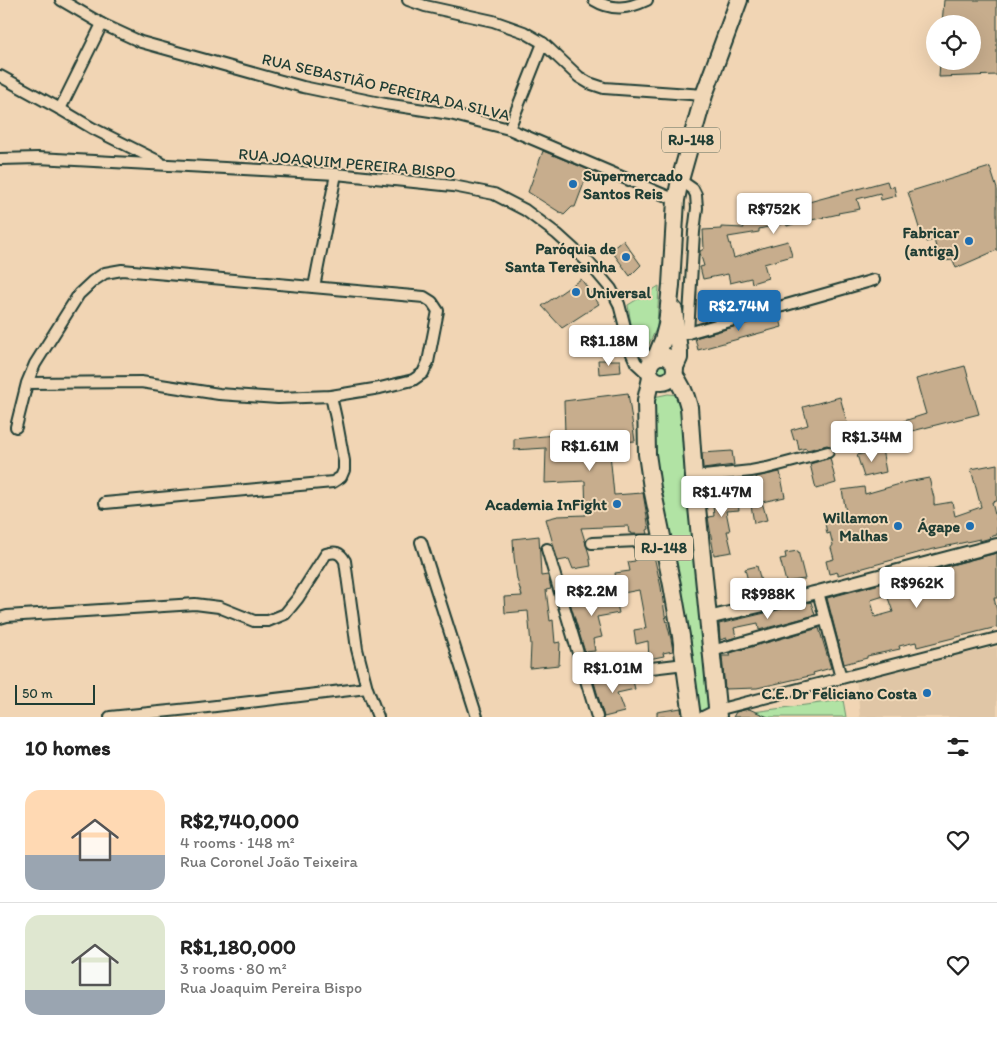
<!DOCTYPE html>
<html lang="en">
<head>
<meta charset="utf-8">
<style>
  :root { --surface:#fff; --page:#f2f2f2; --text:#222; --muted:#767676; --line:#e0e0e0; --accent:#1f6fb2 }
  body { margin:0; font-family:Itim,sans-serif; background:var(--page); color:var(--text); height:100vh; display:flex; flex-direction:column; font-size:19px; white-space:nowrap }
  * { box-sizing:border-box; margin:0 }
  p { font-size:16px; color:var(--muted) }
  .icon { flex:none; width:28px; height:28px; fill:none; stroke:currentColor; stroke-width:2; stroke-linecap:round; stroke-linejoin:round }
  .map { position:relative; height:717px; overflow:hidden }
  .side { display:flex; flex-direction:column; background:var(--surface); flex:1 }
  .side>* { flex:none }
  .buttons { position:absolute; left:926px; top:15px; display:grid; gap:10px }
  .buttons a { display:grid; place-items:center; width:55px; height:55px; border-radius:50%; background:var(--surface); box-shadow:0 5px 20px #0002; font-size:25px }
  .scale { position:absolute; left:15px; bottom:12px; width:80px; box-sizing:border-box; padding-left:5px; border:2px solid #1f3d34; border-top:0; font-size:14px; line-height:18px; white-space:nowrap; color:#1f3d34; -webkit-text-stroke:4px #f0d7b7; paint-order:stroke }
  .price { position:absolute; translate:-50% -42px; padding:0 11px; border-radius:5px; background:#fff; color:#222; font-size:16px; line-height:32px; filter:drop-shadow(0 1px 2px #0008) }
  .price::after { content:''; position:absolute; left:50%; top:30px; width:15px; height:11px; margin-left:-8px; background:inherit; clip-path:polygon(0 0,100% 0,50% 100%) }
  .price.selected { background:var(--accent); color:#fff }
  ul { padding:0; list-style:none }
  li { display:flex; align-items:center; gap:15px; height:125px; padding:0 25px }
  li+li { border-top:1px solid var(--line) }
  li span { display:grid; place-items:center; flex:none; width:140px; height:100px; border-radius:15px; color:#555 }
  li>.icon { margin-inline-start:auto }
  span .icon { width:60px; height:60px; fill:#fffc; stroke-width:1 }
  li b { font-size:21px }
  h2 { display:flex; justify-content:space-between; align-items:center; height:60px; padding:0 25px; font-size:21px }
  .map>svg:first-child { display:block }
  .built { fill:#e0c6a6 }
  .green { fill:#b1e3a4; stroke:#68906c }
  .building { fill:#c7ad8d; stroke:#1f3d34; fill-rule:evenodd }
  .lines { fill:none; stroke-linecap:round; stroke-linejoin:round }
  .minor-casing { stroke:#1f3d34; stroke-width:14 }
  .tertiary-casing { stroke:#1f3d34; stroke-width:16 }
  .primary-casing { stroke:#1f3d34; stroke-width:20 }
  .minor { stroke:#f0d7b7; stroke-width:10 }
  .tertiary { stroke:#f0d7b7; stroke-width:12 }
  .primary { stroke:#f0d7b7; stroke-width:16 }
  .poi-dot { fill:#1f6fb2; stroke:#f0d7b7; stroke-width:2 }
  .labels { text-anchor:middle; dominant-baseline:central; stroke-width:4; stroke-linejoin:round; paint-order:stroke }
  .shield { fill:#f0d7b7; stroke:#5e6b5b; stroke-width:1 }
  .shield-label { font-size:15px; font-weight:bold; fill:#1f3d34 }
  .street-label { font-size:16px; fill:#1f3d34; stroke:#f0d7b7 }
  .poi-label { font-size:16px; font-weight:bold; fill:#1f3d34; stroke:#f0d7b7; text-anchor:end }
</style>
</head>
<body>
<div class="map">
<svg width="997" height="717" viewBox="0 0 997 717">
  <rect width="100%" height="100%" fill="#f1d5b4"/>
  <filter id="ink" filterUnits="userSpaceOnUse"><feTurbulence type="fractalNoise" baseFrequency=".02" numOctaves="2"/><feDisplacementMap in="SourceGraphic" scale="10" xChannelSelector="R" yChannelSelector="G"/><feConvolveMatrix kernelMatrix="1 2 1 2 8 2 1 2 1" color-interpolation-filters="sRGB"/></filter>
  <g filter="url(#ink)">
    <path class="built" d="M997 647V717H860L856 676 916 663Z"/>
    <g class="green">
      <path d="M659 286 657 327 648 346 633 337 628 305Z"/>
      <path d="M661 361H663L668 364V377L662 379 656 377 653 369 655 364Z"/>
      <path d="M668 394 680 395 715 717H695L656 488 649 398Z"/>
      <path d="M843 700 846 717H753V712Z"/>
    </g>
    <g class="building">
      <path d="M944 0H997V75L939 77 940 61H972V24H942Z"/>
      <path d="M543 151 589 170 575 207H572L564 215 528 192Z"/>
      <path d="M990 167 997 189V250L956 268 953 260 940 261 934 240 926 242 921 230 920 231 908 192Z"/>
      <path d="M887 181 889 187 894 186 896 196 881 200 880 193 857 199 860 209 838 213 839 214 807 221 806 220 787 226 786 223 759 229V232L728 237 734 258 765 247 788 241 792 256 764 264 768 278 752 283 751 278 730 283 728 274 703 279 700 267 704 266 700 253V251L704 249 703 230 721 229V227L744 228 742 220Z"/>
      <path d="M623 240 641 265 630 276 611 250Z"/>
      <path d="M581 279 599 304 562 328 542 306Z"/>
      <path d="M779 314 782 327 698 350 695 338Z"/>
      <path d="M598 360H620L621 372 599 374Z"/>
      <path d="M965 366 979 414 885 438 882 428 926 414 916 379Z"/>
      <path d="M628 393 635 441 609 443 614 495 643 493 649 529 647 530 648 534H632L631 532 629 533 628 526 581 528 589 554 591 566 573 569 569 559 558 561 546 519 558 516 586 515 585 481 545 483 546 448 514 450V439L565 434 564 401Z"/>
      <path d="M840 397 853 444 834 449 830 446 827 445 807 450 806 448 799 450 797 439 794 440 791 430 808 425 803 407Z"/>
      <path d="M882 449 886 472 864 477 857 455Z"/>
      <path d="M732 451 734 465 703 469 702 453Z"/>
      <path d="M830 458 836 483 816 489 810 464Z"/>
      <path d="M997 464V501L992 502 997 523V535L989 537 990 538 987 539 980 541V539L925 551 838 575V572L829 574 826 561 834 559 831 548 833 545 830 533 827 534 824 517 846 512 842 490 864 487 865 494 907 482 929 478 934 498V505L952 502 955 516 981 507 971 469Z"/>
      <path d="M780 472 785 497 762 502 756 477Z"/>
      <path d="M730 484 732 498 737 497 739 510 726 511 730 531H727L732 552 714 555 708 517 714 516 712 496 709 487Z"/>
      <path d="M762 502 767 520 754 523 751 505Z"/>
      <path d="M539 536 541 576 548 575 551 589 546 590 550 621 553 620 555 643 560 642 559 665 530 668 531 645 528 611 505 613 504 597 522 596 517 579 514 557 513 539Z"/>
      <path d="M652 547 661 587 665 615 671 639 673 651 663 653 664 656 649 659 648 641 636 644 634 630 646 628 639 590 618 594 615 573 630 571 628 562 635 561 634 548Z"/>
      <path d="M798 551 805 579 786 582 780 559 786 558 785 553Z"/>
      <path d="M997 553V598H994L997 611V627L917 647 916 642 899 646 900 649 867 656V658L844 664 827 598ZM887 595 893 612 875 617 871 600Z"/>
      <path d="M757 566 764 593 752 597 745 569Z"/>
      <path d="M575 595 578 602 598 597 615 596 619 613 597 617 602 637 593 639 595 651 585 652 568 596Z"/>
      <path d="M811 602 815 615 759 630 758 623 734 628 736 637 727 640V638L720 640 719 624Z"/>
      <path d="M819 628 831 668 813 673 814 675 757 688 725 689 722 656H731L730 653Z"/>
      <path d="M632 677 635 689 617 693 624 712 604 717 594 682Z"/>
      <path d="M681 708 682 717H657V712Z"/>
      <path d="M749 709 768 717H733L736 712Z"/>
    </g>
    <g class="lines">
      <defs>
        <g id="minor">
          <path d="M61 0 102 24 141 42 303 87 385 104 450 114 509 129 676 200"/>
          <path d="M408 0 425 6 493 21 524 32 543 43 579 77 589 83 604 88 704 95"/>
          <path d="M594 0C612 11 628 9 647 0"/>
          <path d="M0 76 60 109 92 128 160 162"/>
          <path d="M60 109 102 24"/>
          <path d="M509 129 543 43"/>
          <path d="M0 159 38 158 336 174 453 186 494 194 525 210 557 234 590 264 611 289 619 304 632 354 636 363 650 376"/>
          <path d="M680 180 693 189 696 195 697 208 694 232 688 333 683 334"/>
          <path d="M314 287 336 174"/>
          <path d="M688 333 874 280"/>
          <path d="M629 342 637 347 652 360"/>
          <path d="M16 427 27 383 35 364 79 294 93 281 105 273 122 270 424 297 432 302 438 311 428 362 423 373 413 380 380 388 331 396 278 398 219 394 141 382 27 383"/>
          <path d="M694 477 751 471 767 468 828 452"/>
          <path d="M105 503 333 482 341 477 344 470V461L337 423 331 396"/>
          <path d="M421 542 477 717"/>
          <path d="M592 543 662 540"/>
          <path d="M547 549 597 717"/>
          <path d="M818 592 841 678"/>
          <path d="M0 618 7 616 195 604 219 607 254 621H268L285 614 298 598 326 554C335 551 340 552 345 561L357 649 367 688 378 717"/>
          <path d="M712 651 825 619"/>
          <path d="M584 676 685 664"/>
          <path d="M110 717 199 708 367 688"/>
          <path d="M703 717 717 710 997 638"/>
        </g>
        <path id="tertiary" d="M708 618 818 592 997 545"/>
        <g id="primary">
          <path d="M674 310 679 351V358L675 367"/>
          <circle cx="662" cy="369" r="13"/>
          <path d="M656 357 663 340 667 325 671 285 676 200 680 180 704 95 739 0"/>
          <path d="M674 375C682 385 686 395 689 407L694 477 718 717"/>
          <path d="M651 378 646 400 647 454 652 488 672 585 681 636 692 717"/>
        </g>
      </defs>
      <use href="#minor" class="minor-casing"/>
      <use href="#tertiary" class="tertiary-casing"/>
      <use href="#primary" class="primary-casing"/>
      <use href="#minor" class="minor"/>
      <use href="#tertiary" class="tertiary"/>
      <use href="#primary" class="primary"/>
    </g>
  </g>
  <g class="poi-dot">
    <circle cx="573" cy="184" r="5"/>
    <circle cx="969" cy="241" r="5"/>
    <circle cx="626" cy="257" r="5"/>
    <circle cx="576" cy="292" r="5"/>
    <circle cx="617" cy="504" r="5"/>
    <circle cx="898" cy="526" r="5"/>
    <circle cx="970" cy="526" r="5"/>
    <circle cx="927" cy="693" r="5"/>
  </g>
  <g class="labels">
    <g class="shield">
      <rect x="662" y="127.5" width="58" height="25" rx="4"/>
      <rect x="635" y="535.5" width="58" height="25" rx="4"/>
    </g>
    <g class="shield-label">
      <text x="691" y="140">RJ-148</text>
      <text x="664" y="548">RJ-148</text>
    </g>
    <g class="street-label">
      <text transform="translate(386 87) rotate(13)">RUA SEBASTIÃO PEREIRA DA SILVA</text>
      <text transform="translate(347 163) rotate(5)">RUA JOAQUIM PEREIRA BISPO</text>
    </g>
    <g class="poi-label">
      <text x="583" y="175" text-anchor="start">Supermercado<tspan x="583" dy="18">Santos Reis</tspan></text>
      <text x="959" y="232">Fabricar<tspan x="959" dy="18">(antiga)</tspan></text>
      <text x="616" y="248">Paróquia de<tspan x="616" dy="18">Santa Teresinha</tspan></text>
      <text x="586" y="292" text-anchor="start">Universal</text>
      <text x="607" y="504">Academia InFight</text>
      <text x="888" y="517">Willamon<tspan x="888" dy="18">Malhas</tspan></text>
      <text x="960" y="526">Ágape</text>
      <text x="917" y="693">C.E. Dr Feliciano Costa</text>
    </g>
  </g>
</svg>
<div class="buttons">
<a><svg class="icon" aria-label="locate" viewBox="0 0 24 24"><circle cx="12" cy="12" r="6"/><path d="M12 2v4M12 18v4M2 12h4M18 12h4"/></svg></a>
</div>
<div class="scale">50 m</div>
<b class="price" style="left:774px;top:235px">R$752K</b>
<b class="price selected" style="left:739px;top:332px">R$2.74M</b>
<b class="price" style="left:609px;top:367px">R$1.18M</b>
<b class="price" style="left:872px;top:463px">R$1.34M</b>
<b class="price" style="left:590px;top:472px">R$1.61M</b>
<b class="price" style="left:722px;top:518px">R$1.47M</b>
<b class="price" style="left:917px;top:609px">R$962K</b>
<b class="price" style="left:592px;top:617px">R$2.2M</b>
<b class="price" style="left:768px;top:620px">R$988K</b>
<b class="price" style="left:613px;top:694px">R$1.01M</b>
</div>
<section class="side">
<h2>10 homes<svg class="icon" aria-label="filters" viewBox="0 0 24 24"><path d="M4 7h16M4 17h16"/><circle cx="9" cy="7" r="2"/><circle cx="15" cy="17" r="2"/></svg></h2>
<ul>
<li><span style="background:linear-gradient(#ffd9b3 65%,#9aa5b1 0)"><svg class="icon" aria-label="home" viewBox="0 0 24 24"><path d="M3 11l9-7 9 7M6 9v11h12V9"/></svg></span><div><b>R$2,740,000</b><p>4 rooms · 148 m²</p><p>Rua Coronel João Teixeira</p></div><svg class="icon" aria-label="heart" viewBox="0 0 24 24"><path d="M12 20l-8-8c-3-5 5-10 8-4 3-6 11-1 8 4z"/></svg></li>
<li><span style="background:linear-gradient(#dfe7d0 75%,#9aa5b1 0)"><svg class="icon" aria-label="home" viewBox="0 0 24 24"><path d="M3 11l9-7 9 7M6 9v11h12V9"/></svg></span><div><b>R$1,180,000</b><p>3 rooms · 80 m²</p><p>Rua Joaquim Pereira Bispo</p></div><svg class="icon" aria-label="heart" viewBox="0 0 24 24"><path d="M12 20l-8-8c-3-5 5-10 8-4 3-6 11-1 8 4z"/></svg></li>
</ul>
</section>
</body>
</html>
